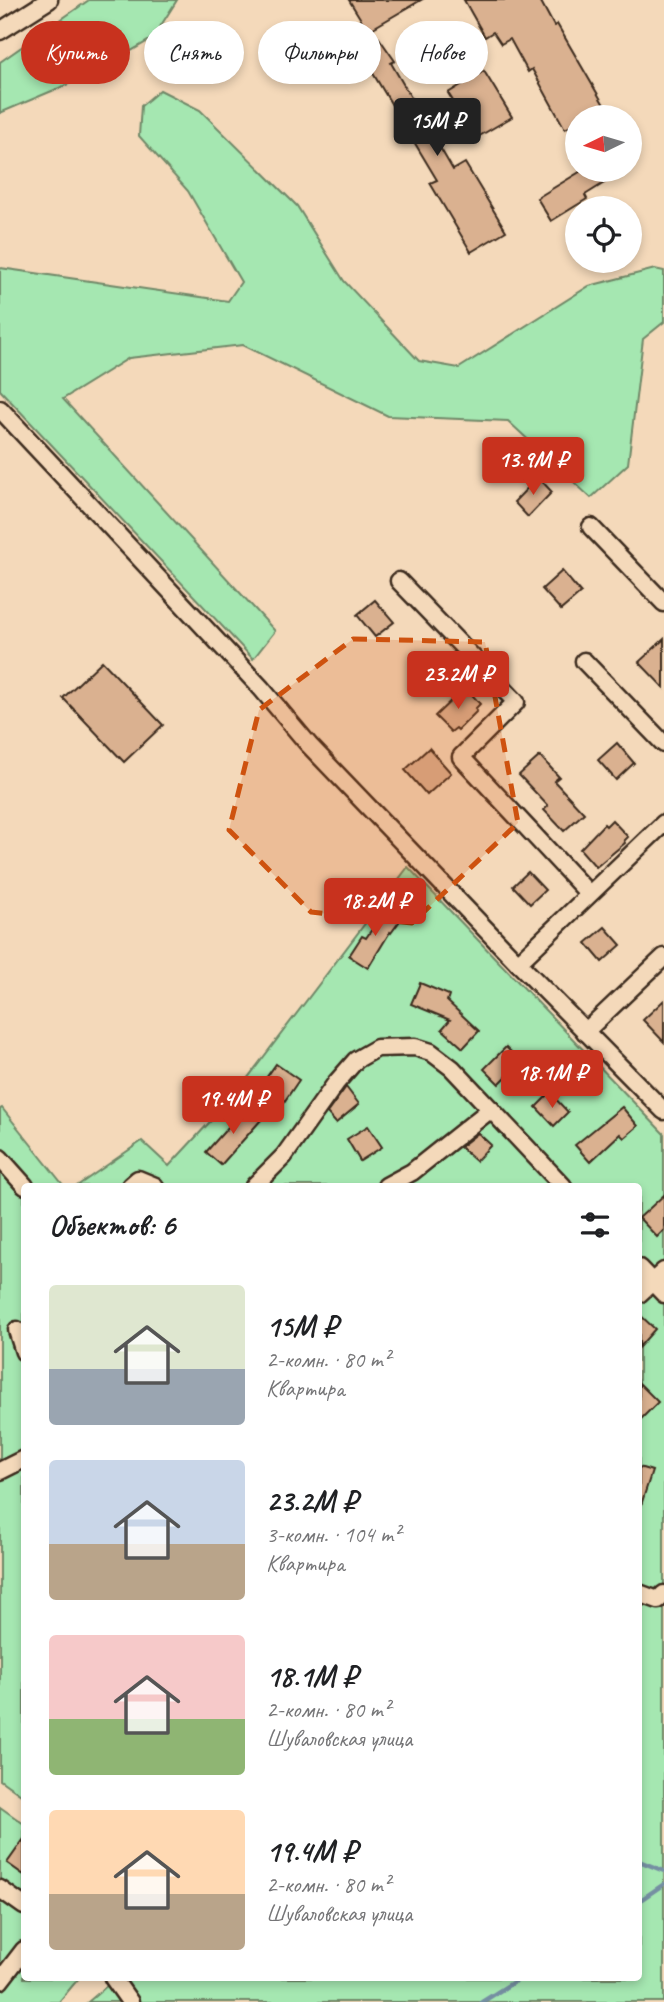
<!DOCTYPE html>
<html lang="ru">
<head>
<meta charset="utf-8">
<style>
  :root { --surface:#fff; --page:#f2f2f2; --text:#202124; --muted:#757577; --accent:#c8321e }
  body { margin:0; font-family:Caveat,sans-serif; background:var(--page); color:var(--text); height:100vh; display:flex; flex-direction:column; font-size:26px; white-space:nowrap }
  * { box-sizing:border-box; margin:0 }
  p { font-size:23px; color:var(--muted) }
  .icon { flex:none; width:38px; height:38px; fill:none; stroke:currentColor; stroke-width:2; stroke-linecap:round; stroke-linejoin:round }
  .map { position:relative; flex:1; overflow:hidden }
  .details { position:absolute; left:21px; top:1183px; width:621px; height:798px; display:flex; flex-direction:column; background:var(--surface); border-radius:7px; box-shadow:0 4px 10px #0003 }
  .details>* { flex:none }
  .guide { position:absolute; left:21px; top:21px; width:623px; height:63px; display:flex; gap:14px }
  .needle { width:46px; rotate:265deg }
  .fabs { position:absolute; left:565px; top:105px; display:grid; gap:14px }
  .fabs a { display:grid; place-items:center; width:77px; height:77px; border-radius:50%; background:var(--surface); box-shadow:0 4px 10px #0003; font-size:35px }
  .price { position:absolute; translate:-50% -60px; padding:0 16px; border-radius:7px; background:var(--accent); color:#fff; font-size:23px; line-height:46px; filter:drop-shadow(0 2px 4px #0008) }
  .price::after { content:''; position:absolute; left:50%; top:42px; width:21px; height:16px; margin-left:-10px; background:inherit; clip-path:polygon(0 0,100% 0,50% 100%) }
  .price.current { background:#222; color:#fff }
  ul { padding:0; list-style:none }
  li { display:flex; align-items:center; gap:21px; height:175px; padding:0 28px }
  li span { display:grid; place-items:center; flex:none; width:196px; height:140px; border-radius:7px; color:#555 }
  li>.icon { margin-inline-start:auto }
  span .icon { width:84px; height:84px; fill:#fffc; stroke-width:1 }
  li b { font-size:30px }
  h2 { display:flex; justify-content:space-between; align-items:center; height:84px; padding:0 28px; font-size:30px }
  .tag { padding:0 24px; border-radius:32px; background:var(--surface); box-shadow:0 4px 10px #0003; font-size:24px; line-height:63px }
  .tag.current { background:var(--accent); color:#fff }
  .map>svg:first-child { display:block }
  .green { fill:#a5e7b1; stroke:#708868; stroke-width:2 }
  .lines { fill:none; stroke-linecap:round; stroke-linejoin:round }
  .stream { stroke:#758fa2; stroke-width:4.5 }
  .building { fill:#dab190; stroke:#3b2a1e; stroke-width:2 }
  .minor-casing { stroke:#3b2a1e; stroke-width:21 }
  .minor { stroke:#f4d9ba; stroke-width:16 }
  .marked { fill:#ce520f; fill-opacity:0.2; stroke:#ce520f; stroke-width:5; stroke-dasharray:14 9; stroke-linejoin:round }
</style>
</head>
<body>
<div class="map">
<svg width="664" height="2002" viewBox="0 0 664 2002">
  <rect width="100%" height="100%" fill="#f4d9ba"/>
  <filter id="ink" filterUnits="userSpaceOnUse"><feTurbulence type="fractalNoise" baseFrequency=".0143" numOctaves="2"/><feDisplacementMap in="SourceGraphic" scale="14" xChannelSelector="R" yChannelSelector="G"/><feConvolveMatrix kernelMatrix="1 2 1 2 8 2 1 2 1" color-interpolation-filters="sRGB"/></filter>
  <g filter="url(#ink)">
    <g class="green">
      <path d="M89 0H177L153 38 92 74 0 113V62Z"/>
      <path d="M160 90 200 110 297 206 344 281 419 361 459 368 589 286 655 269 664 271V322L643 339 628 464 591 498 508 421 388 416 243 345 129 358 63 399 275 631 253 659 0 390V268L228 301 241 282 188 191 139 136 141 106Z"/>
      <path d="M408 867 664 1134V2002H88L116 1978H639V1186H77L142 1141 169 1166 234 1096Z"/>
      <path d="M2 1108 64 1186H24V1797L0 1780V1109Z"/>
      <path d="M0 1807 24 1824V1978H79L59 2002H0Z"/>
    </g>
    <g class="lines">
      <g class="stream">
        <path d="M639 1861 664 1871"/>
        <path d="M639 1901 664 1884"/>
        <path d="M482 2002 520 1978"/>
      </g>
    </g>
    <g class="building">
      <path d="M349 0H421L368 31Z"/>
      <path d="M464 0H540L554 26 557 24 611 117H578V143L569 127 565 129 532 69 528 72 510 39 501 44 493 32 485 37Z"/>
      <path d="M379 38 395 61 391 63 453 170 465 163 506 231 471 252 430 183 437 180 359 50Z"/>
      <path d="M484 71 512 117 476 138 448 93Z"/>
      <path d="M583 170H625L585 195 587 199 551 221 537 198Z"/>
      <path d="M538 477 552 492 528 517 514 502Z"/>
      <path d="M562 571 581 593 561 610 542 589Z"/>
      <path d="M375 600 394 622 375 637 357 615Z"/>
      <path d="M664 639V688L639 662Z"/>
      <path d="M102 661 163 725 124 762 63 698Z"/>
      <path d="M468 690 480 704 475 709 477 711 458 730 456 728 451 732 435 716 460 692 463 695Z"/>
      <path d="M617 743 634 763 616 780 598 760Z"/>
      <path d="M429 748 451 773 427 795 405 770Z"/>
      <path d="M540 756 559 777 554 781 584 813 564 831 544 810 548 806 519 775Z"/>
      <path d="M612 820 628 837 624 841 625 843 596 867 580 849 604 824 606 826Z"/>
      <path d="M528 872 545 890 530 904 513 886Z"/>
      <path d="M387 907 402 918 391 933 390 932 368 968 349 956 362 936 366 938Z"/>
      <path d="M605 927 621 945 602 962 586 943Z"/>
      <path d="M420 983 449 995 447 1001 479 1031 463 1048 442 1029 450 1020 411 1004Z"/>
      <path d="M664 1000V1042L643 1020Z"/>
      <path d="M506 1047 521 1062 499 1084 484 1069Z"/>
      <path d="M276 1064 299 1080 282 1105 259 1088Z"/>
      <path d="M346 1087 359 1104 336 1123 327 1113Z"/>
      <path d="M550 1093 568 1112 554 1126 536 1107Z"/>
      <path d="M246 1107 261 1120 221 1165 206 1152Z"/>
      <path d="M622 1107 638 1126 624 1138 620 1134 590 1162 575 1145Z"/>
      <path d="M368 1126 382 1147 360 1161 347 1139Z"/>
      <path d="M478 1133 491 1145 476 1161 460 1147Z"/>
      <path d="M664 1195V1230L657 1237 639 1218Z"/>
      <path d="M639 1314 655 1329 639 1347Z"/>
      <path d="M639 1383 658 1402 639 1421Z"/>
      <path d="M639 1467 652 1471 641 1505 639 1504Z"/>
      <path d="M24 1839V1875L7 1863Z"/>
    </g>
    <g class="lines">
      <defs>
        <g id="minor">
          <path d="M0 31 49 0"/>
          <path d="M0 409 261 688 309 745 518 963 664 1111"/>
          <path d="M591 527 664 603"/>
          <path d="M399 581 516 702 461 757 589 894"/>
          <path d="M584 661 664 744"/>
          <path d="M518 963 664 823"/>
          <path d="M585 1032 664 957"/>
          <path d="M0 1158 25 1186"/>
          <path d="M130 1186 138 1179 155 1186"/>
          <path d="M254 1186 284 1156 336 1083 356 1060 377 1048 415 1047 431 1052 452 1068 563 1186"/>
          <path d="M386 1186 412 1172 491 1109"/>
          <path d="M639 1268 664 1294"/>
          <path d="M639 1294 664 1271"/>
          <path d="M17 1330 24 1352"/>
          <path d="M0 1471 24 1459"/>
          <path d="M639 1593 658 1600 664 1594"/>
          <path d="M0 1889 24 1906"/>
          <path d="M113 1978 130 2002"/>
          <path d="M0 1981 24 1950"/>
        </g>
      </defs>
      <use href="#minor" class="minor-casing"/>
      <use href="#minor" class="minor"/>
    </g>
  </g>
  <path class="marked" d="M353 639 485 642 518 823 412 923 311 912 229 830 259 710Z"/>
</svg>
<div class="fabs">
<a><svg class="needle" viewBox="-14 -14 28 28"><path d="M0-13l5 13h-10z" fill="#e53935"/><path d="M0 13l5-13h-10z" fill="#757577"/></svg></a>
<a><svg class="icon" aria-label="locate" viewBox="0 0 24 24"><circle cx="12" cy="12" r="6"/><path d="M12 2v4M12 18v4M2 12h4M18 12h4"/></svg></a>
</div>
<b class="price current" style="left:437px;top:158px">15M ₽</b>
<b class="price" style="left:533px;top:497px">13.9M ₽</b>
<b class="price" style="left:458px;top:711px">23.2M ₽</b>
<b class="price" style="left:375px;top:938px">18.2M ₽</b>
<b class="price" style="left:552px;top:1110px">18.1M ₽</b>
<b class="price" style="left:233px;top:1136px">19.4M ₽</b>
<div class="guide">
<a class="tag current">Купить</a>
<a class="tag">Снять</a>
<a class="tag">Фильтры</a>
<a class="tag">Новое</a>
</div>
<section class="details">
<h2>Объектов: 6<svg class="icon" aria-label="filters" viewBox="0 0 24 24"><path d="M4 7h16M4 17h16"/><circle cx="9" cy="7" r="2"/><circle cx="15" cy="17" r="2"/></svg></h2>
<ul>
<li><span style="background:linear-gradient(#dfe7d0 60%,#9aa5b1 0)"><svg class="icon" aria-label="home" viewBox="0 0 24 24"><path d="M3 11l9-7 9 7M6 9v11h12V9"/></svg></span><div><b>15M ₽</b><p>2-комн. · 80 m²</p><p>Квартира</p></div></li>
<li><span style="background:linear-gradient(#c9d6e8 60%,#b9a48a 0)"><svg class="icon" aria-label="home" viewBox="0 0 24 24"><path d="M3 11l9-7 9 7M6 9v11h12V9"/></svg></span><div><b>23.2M ₽</b><p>3-комн. · 104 m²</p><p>Квартира</p></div></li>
<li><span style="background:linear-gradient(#f6c9c9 60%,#8fb573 0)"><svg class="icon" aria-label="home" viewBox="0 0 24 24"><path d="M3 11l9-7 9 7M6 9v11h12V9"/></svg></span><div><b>18.1M ₽</b><p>2-комн. · 80 m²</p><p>Шуваловская улица</p></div></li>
<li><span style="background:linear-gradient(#ffd9b3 60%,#b9a48a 0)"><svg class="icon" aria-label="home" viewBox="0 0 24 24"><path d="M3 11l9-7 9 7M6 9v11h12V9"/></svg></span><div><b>19.4M ₽</b><p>2-комн. · 80 m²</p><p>Шуваловская улица</p></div></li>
</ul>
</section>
</div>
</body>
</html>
